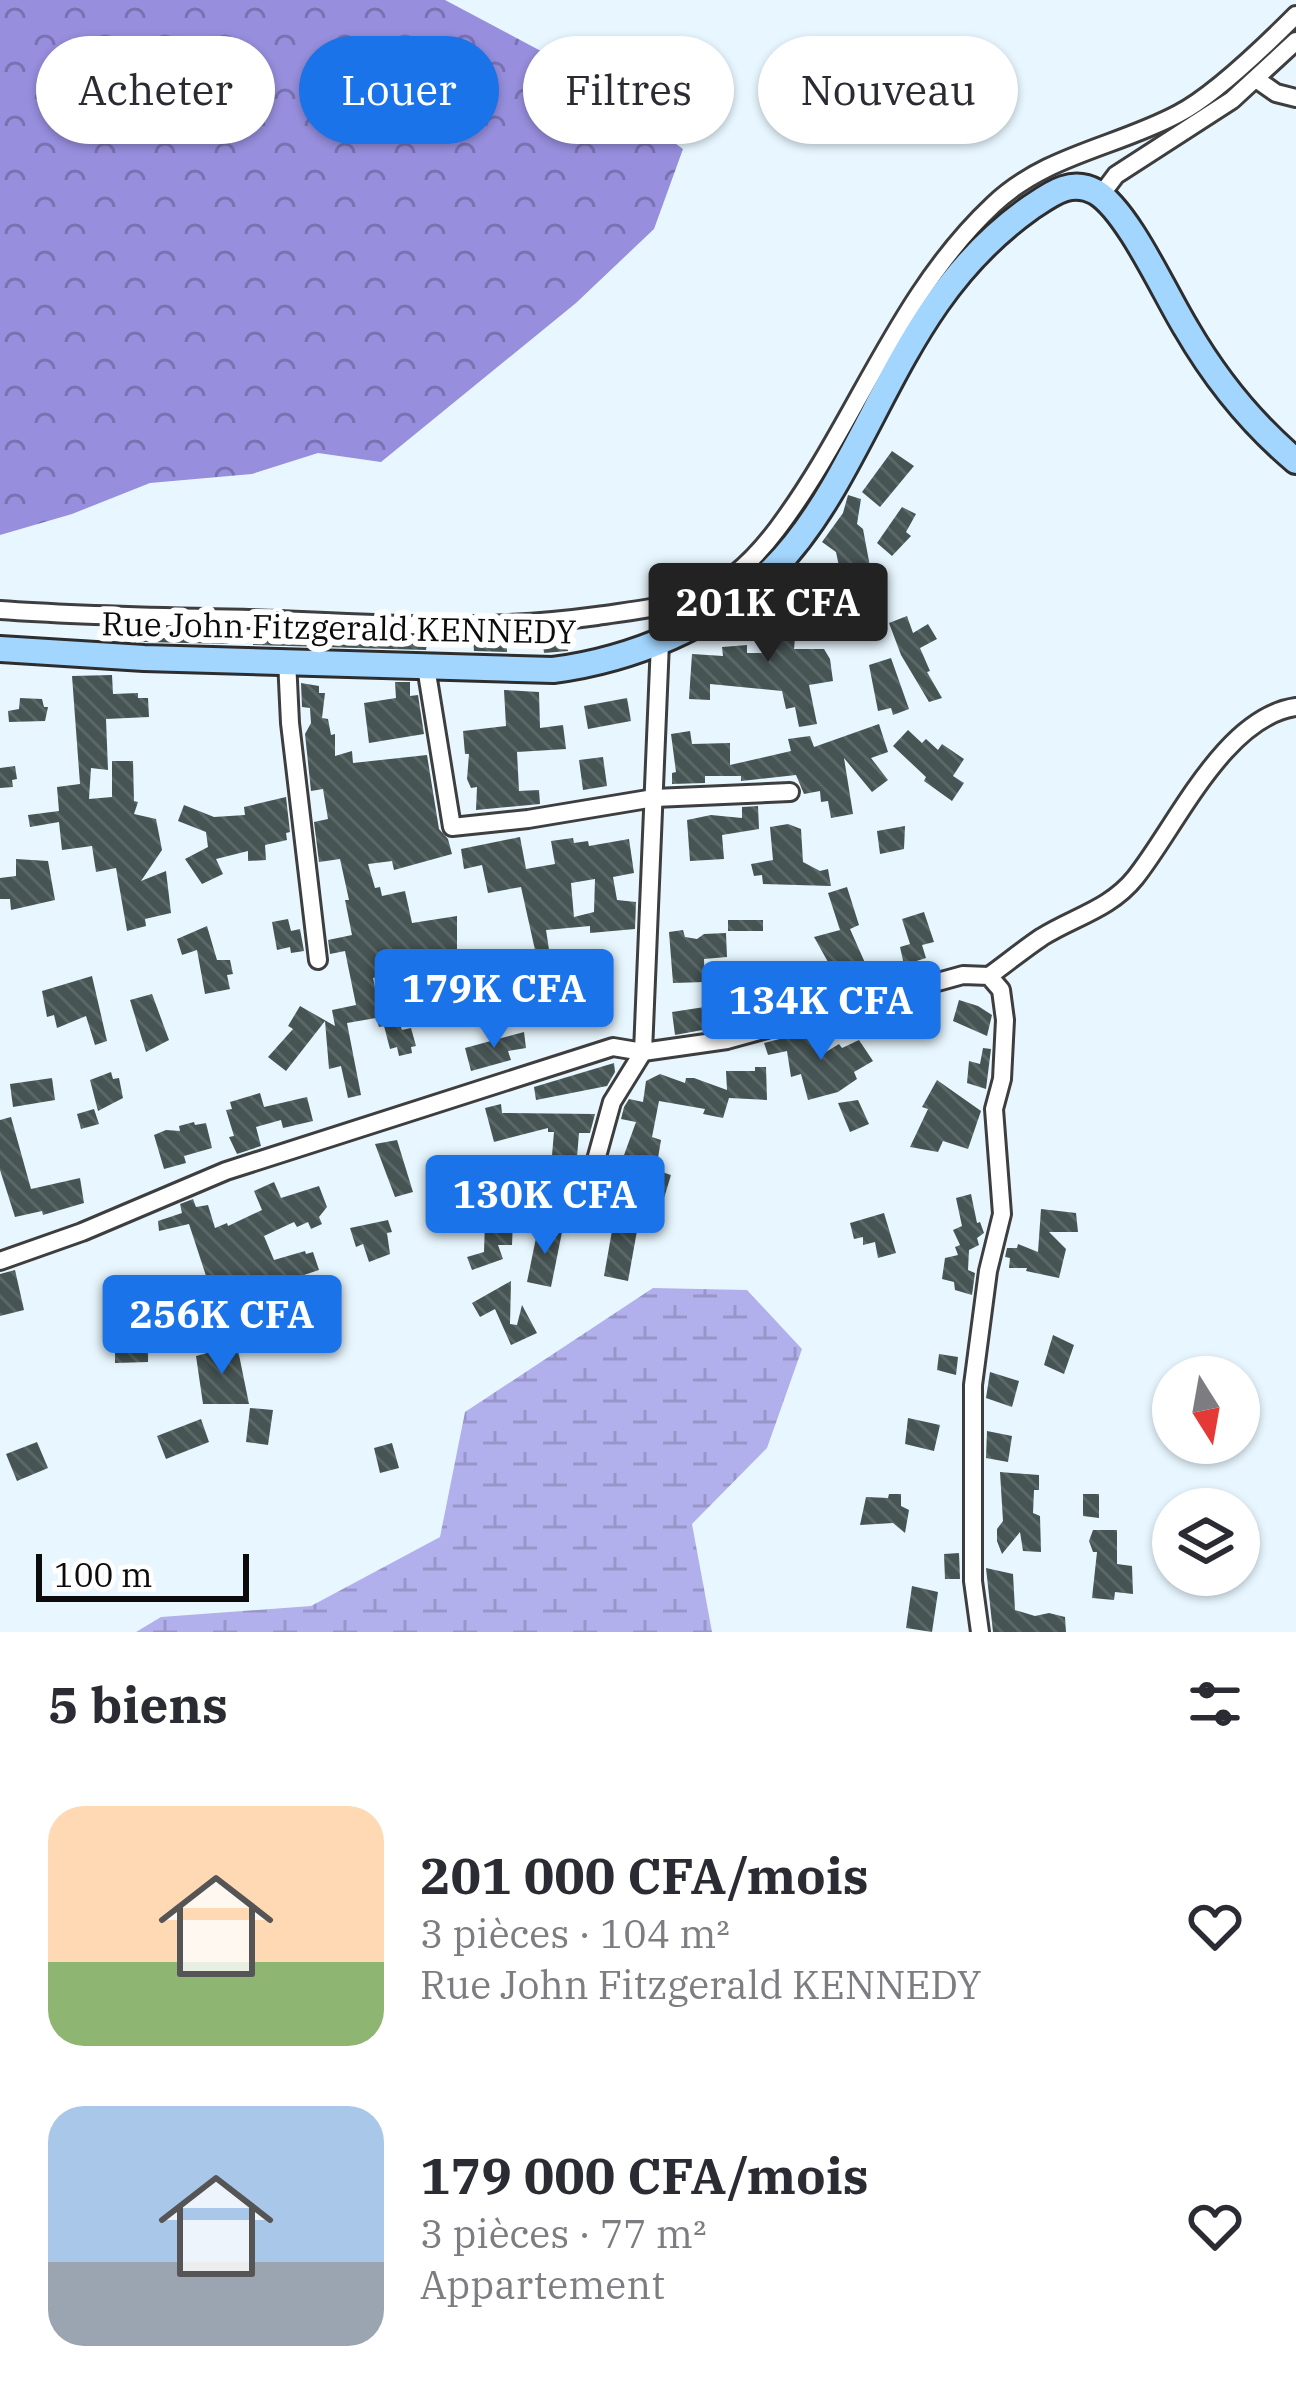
<!DOCTYPE html>
<html lang="fr">
<head>
<meta charset="utf-8">
<style>
  :root { --surface:#fff; --page:#f7f7f7; --text:#2b2b33; --muted:#7c7c81; --accent:#1a73e8 }
  body { margin:0; font-family:"IBM Plex Serif",serif; background:var(--page); color:var(--text); height:100vh; display:flex; flex-direction:column; font-size:45px; white-space:nowrap }
  * { box-sizing:border-box; margin:0 }
  p { font-size:39px; color:var(--muted) }
  .icon { flex:none; width:66px; height:66px; fill:none; stroke:currentColor; stroke-width:2; stroke-linecap:round; stroke-linejoin:round }
  .map { position:relative; height:1632px; overflow:hidden }
  .sheet { display:flex; flex-direction:column; background:var(--surface); flex:1 }
  .sheet>* { flex:none }
  .top-card { position:absolute; left:36px; top:36px; width:1224px; height:108px; display:flex; gap:24px }
  .needle { width:78px; rotate:169deg }
  .buttons { position:absolute; left:1152px; top:1356px; display:grid; gap:24px }
  .buttons a { display:grid; place-items:center; width:108px; height:108px; border-radius:50%; background:var(--surface); box-shadow:0 3px 9px #0004; font-size:60px }
  .scale { position:absolute; left:36px; bottom:30px; width:213px; box-sizing:border-box; padding-left:12px; border:6px solid #0b0b0b; border-top:0; font-size:33px; line-height:42px; white-space:nowrap; color:#0b0b0b; -webkit-text-stroke:9px #fff; paint-order:stroke }
  .price { position:absolute; translate:-50% -102px; padding:0 27px; border-radius:12px; background:var(--accent); color:#fff; font-size:39px; line-height:78px; filter:drop-shadow(0 3px 6px #0008) }
  .price::after { content:''; position:absolute; left:50%; top:72px; width:36px; height:27px; margin-left:-18px; background:inherit; clip-path:polygon(0 0,100% 0,50% 100%) }
  .price.active { background:#222; color:#fff }
  ul { padding:0; list-style:none }
  li { display:flex; align-items:center; gap:36px; height:300px; padding:0 48px }
  li span { display:grid; place-items:center; flex:none; width:336px; height:240px; border-radius:36px; color:#555 }
  li>.icon { margin-inline-start:auto }
  span .icon { width:144px; height:144px; fill:#fffc; stroke-width:1 }
  li b { font-size:51px }
  h2 { display:flex; justify-content:space-between; align-items:center; height:144px; padding:0 48px; font-size:51px }
  .tag { padding:0 42px; border-radius:54px; background:var(--surface); box-shadow:0 3px 9px #0004; font-size:42px; line-height:108px }
  .tag.active { background:var(--accent); color:#fff }
  .map>svg:first-child { display:block }
  .forest { fill:url(#forest-crowns) }
  .wetland { fill:url(#wetland-marsh) }
  .building { fill:url(#building-back-hatch); fill-rule:evenodd }
  .lines { fill:none; stroke-linecap:round; stroke-linejoin:round }
  .street-casing { stroke:#3e3e3e; stroke-width:22 }
  .secondary-casing { stroke:#2d2d2d; stroke-width:30 }
  .street { stroke:#fff; stroke-width:16 }
  .secondary { stroke:#a3d6ff; stroke-width:24 }
  .labels { text-anchor:middle; dominant-baseline:central; stroke-width:12; stroke-linejoin:round; paint-order:stroke }
  .street-label { font-size:33px; fill:#0b0b0b; stroke:#fff }
</style>
</head>
<body>
<div class="map">
<svg width="1296" height="1632" viewBox="0 0 1296 1632">
  <defs>
    <pattern id="forest-crowns" width="20" height="18" patternUnits="userSpaceOnUse" patternTransform="scale(3)"><rect width="20" height="18" fill="#978edd"/><path d="M2 6a3 3 0 1 1 6 0M12 15a3 3 0 1 1 6 0" fill="none" stroke="#7972b1"/></pattern>
    <pattern id="wetland-marsh" width="20" height="14" patternUnits="userSpaceOnUse" patternTransform="scale(3)"><rect width="20" height="14" fill="#b2b0ec"/><path d="M1 5h8M5 5V1M11 12h8M15 12V8" fill="none" stroke="#9896c9"/></pattern>
    <pattern id="building-back-hatch" width="6" height="6" patternUnits="userSpaceOnUse" patternTransform="scale(3)"><rect width="6" height="6" fill="#465453"/><path d="M-1 5l2 2M0 0l6 6M5-1l2 2" fill="none" stroke="#5c6867"/></pattern>
  </defs>
  <rect width="100%" height="100%" fill="#e8f7ff"/>
  <path class="forest" d="M0 0H445L571 67 683 149 654 229 576 303 381 462 318 453 252 474 150 483 72 514 0 535Z"/>
  <path class="wetland" d="M653 1288 747 1290 802 1349 767 1448 692 1524 712 1632H136L161 1617 311 1606 440 1537 465 1412Z"/>
  <g class="building">
    <path d="M892 451 914 466 880 507 862 492Z"/>
    <path d="M848 495 861 499 857 524 863 529 871 572 866 573 871 618 852 624 849 607 840 608 838 587 829 589 825 576 840 571 836 552 822 542 843 513Z"/>
    <path d="M902 507 916 514 906 532 911 536 892 556 877 543Z"/>
    <path d="M770 597 805 601 803 616H797L794 649H824L830 659 833 681 809 685 817 724 799 727 795 707 786 709 782 691 710 684V700L689 699 692 654 723 656 722 647 747 645V653H770L774 613H769Z"/>
    <path d="M907 616 913 633 928 624 937 639 920 648 930 671 927 672 942 698 929 702 901 655 889 623Z"/>
    <path d="M565 633 568 651 544 653 542 638Z"/>
    <path d="M110 637 157 641V638H228V644L145 642Z"/>
    <path d="M335 637V642L427 638V643L426 650 253 645V638Z"/>
    <path d="M507 637V652L474 651 473 638Z"/>
    <path d="M891 658 909 709 893 715 891 708 878 711 869 665Z"/>
    <path d="M112 675 113 694 138 693V698H148L149 717 106 719 108 770 91 768 89 799 112 797V761H133L134 801 138 802 134 814 156 819 162 850 141 881 166 871 171 913 145 919 146 926 127 931 116 868 96 872 92 846 62 850 59 822 30 827 28 815 59 811 57 787 80 784 72 676Z"/>
    <path d="M395 682H410V696L418 695 424 734 369 743 364 703 396 698Z"/>
    <path d="M301 683 319 686V693H325L322 718 328 719 331 735 335 734V756L352 751 353 763 427 755 439 829 448 839 452 854 394 870 392 861 368 864 375 888 380 887 382 896 405 891 412 923 457 916V973H429L433 988 408 994 402 973 373 978 381 1015 395 1012 402 1030 411 1028 416 1046 411 1047 412 1053 399 1056 397 1047 390 1049 384 1026 379 1027 376 1018 347 1023 361 1095 348 1098 341 1066 329 1069 325 1021 286 1071 268 1057 293 1029 288 1026 300 1006 335 1026 332 1010 356 1005 345 951 330 954 328 940 352 935 345 900H349L340 859 319 862 314 822 328 819 323 789 311 791 305 734 311 723 310 708 302 707Z"/>
    <path d="M504 690 539 692 540 728 563 725 566 749 517 752 519 791 539 790 540 804 476 810 477 787 471 788 467 779 469 754H465L463 731 506 726Z"/>
    <path d="M20 698 42 699 44 707H48L45 721 9 722 8 711 19 709Z"/>
    <path d="M627 698 631 721 588 729 584 706Z"/>
    <path d="M879 724 888 752 871 758 888 780 872 792 844 758 853 814 831 818 828 801 821 802 820 791 804 794 796 775 741 781V776H705V783L672 784V773L676 772 671 734 690 731 692 744 730 743V765L791 751 788 739 810 736 814 747Z"/>
    <path d="M908 730 922 743 926 739 938 750 942 744 964 759 953 776 964 783 952 801 924 781 926 777 893 746Z"/>
    <path d="M603 757 607 786 583 790 579 760Z"/>
    <path d="M15 766 17 779 12 780 13 787 0 788V768Z"/>
    <path d="M286 797 290 832 286 833 287 840 265 845 266 860 248 861V851L216 859 223 874 202 884 185 859 208 847 206 832 178 821 184 805 214 817 245 815 244 807Z"/>
    <path d="M758 806 759 829 722 835 724 859 690 861 687 820 711 815 742 818V807Z"/>
    <path d="M788 824 801 829 803 862 820 871 828 869 831 886 763 884 762 875 754 876 751 864 773 860 770 827Z"/>
    <path d="M905 826 904 849 880 854 877 831Z"/>
    <path d="M520 837 526 869 555 864 551 841 573 838 574 843 588 841 589 846 629 839 634 873 613 877 617 900 636 902 635 929 590 933V926L546 930 553 975 541 977 521 887 488 893 482 865 464 869 461 849ZM595 879 594 912 574 917 571 883Z"/>
    <path d="M16 859 48 861 55 900 11 910 10 899H0V878L16 876Z"/>
    <path d="M847 887 859 925 850 929 866 965 837 978 814 937 840 930 828 893Z"/>
    <path d="M924 912 934 942 922 945 926 958 904 965 900 947 910 944 902 919Z"/>
    <path d="M288 919 291 931 300 929 304 951 291 953 290 947 277 950 272 922Z"/>
    <rect x="728" y="920" width="35" height="11"/>
    <path d="M207 926 217 960H230L233 974 227 975 230 989 205 994 197 950 182 955 177 939Z"/>
    <path d="M683 930 685 937 697 939 704 934 726 933 727 957 704 959 705 982 673 983 669 932Z"/>
    <path d="M789 974 796 1004 804 1001 805 1005 765 1016 760 982Z"/>
    <path d="M92 976 107 1041 95 1045 86 1016 57 1028 54 1015 47 1017 42 991Z"/>
    <path d="M728 981 731 1003 738 1002 741 1023 675 1035 672 1012 711 1006 707 985Z"/>
    <path d="M152 994 169 1040 146 1052 130 1000Z"/>
    <path d="M582 995 586 1019 553 1024 550 1000Z"/>
    <path d="M959 1000 978 1006 992 1015 987 1036 953 1021Z"/>
    <path d="M815 1030 821 1055 839 1044 842 1048 859 1040 873 1061 854 1072 857 1079 838 1092 808 1100 801 1074 791 1077 787 1051 768 1055 764 1043Z"/>
    <path d="M524 1032 526 1048 508 1051 511 1060 471 1071 465 1048Z"/>
    <path d="M983 1048 991 1049 986 1089 967 1083 969 1061 980 1064Z"/>
    <path d="M614 1063 615 1072 607 1086 536 1100 534 1087Z"/>
    <path d="M755 1067H766L767 1100 729 1098 723 1118 703 1114 705 1109 659 1101 652 1137 661 1140 656 1170 671 1175 664 1198 615 1180 636 1122 621 1119 624 1107 629 1099 643 1102 646 1081 660 1074 685 1083 686 1078H694L727 1090 726 1071H755Z"/>
    <path d="M111 1072 113 1079 119 1078 123 1098 98 1111 90 1080Z"/>
    <path d="M52 1078 55 1100 13 1107 10 1084Z"/>
    <path d="M937 1080 981 1111 968 1149 943 1141 938 1152 910 1147 928 1109 922 1107Z"/>
    <path d="M260 1093 264 1107 307 1097 313 1121 283 1128 281 1120 256 1127 261 1146 237 1154 229 1137 234 1136 226 1110 232 1109 230 1102Z"/>
    <path d="M858 1100 869 1124 850 1132 838 1103Z"/>
    <path d="M501 1104 502 1113 595 1114 590 1133H579L576 1169 580 1170 574 1174 571 1193 549 1191 550 1181 516 1195 501 1194V1189L474 1192 472 1173 500 1170V1161L551 1167 554 1132H548V1128L494 1142 485 1108Z"/>
    <path d="M94 1109 99 1124 81 1129 77 1114Z"/>
    <path d="M11 1117 31 1189 80 1178 84 1203 43 1215 42 1211 15 1217 0 1170V1120Z"/>
    <path d="M194 1122 195 1125 206 1123 212 1148 184 1156 186 1163 164 1169 154 1135 166 1130 180 1131 179 1126Z"/>
    <path d="M397 1140 413 1192 395 1197 375 1144Z"/>
    <path d="M274 1182 281 1198 319 1186 327 1207 319 1217 322 1224 311 1229 308 1222 297 1227 294 1222 264 1236 274 1260 305 1251 306 1254 313 1252 319 1270 298 1277 303 1301 267 1309 266 1304 260 1306 256 1287 249 1290 244 1279 211 1291 189 1224 159 1231 158 1221 182 1213 180 1204 193 1199 196 1207 208 1205 215 1228 227 1223 228 1226 262 1210 254 1191Z"/>
    <path d="M971 1194 977 1223 980 1222 984 1233 977 1238 979 1245 969 1250 968 1270 975 1273 972 1295 955 1290 954 1282 942 1279 945 1258 958 1255 955 1247 960 1245 953 1230 962 1226 956 1198Z"/>
    <path d="M616 1208 640 1214 628 1281 604 1276Z"/>
    <path d="M1041 1209 1076 1213 1078 1232H1049L1066 1249 1059 1278 1026 1271 1027 1268H1009L1010 1258 1005 1257 1007 1248H1017L1018 1244 1038 1252Z"/>
    <path d="M884 1213 896 1253 878 1258 875 1242 863 1245V1237L854 1239 850 1223Z"/>
    <path d="M388 1220 392 1232 387 1233 390 1254 369 1262 363 1244 356 1247 350 1228Z"/>
    <path d="M485 1221 513 1222 512 1245H498L503 1259 472 1270 467 1257 484 1252Z"/>
    <path d="M538 1228 562 1232 551 1287 527 1282Z"/>
    <path d="M15 1270 24 1310 0 1316V1274Z"/>
    <path d="M511 1281 510 1324 517 1325 522 1305 537 1333 511 1345 495 1309 480 1317 472 1303Z"/>
    <path d="M208 1293 214 1314 190 1321 183 1300Z"/>
    <path d="M130 1298 149 1301 148 1362 115 1363V1301Z"/>
    <path d="M1053 1335 1074 1345 1064 1374 1044 1365Z"/>
    <path d="M237 1345 249 1404H203L196 1356Z"/>
    <path d="M939 1354 958 1357 956 1375 937 1370Z"/>
    <path d="M990 1372 1019 1381 1012 1407 986 1398Z"/>
    <path d="M250 1408 273 1410 268 1445 246 1442Z"/>
    <path d="M908 1418 940 1425 934 1451 905 1444Z"/>
    <path d="M201 1419 209 1442 166 1459 157 1436Z"/>
    <path d="M987 1431 1012 1436 1008 1462 986 1458Z"/>
    <path d="M37 1442 48 1468 17 1481 6 1454Z"/>
    <path d="M392 1443 399 1468 380 1473 374 1448Z"/>
    <path d="M1000 1472 1039 1475V1490H1034L1033 1513 1040 1516 1041 1552 1023 1551 1020 1532 1002 1554 997 1541V1529L1003 1521Z"/>
    <path d="M889 1494H901V1506L909 1510 905 1533 893 1523 860 1525 866 1497 888 1498Z"/>
    <path d="M1083 1494H1099V1518L1083 1516Z"/>
    <path d="M1093 1530H1117V1564L1132 1566 1133 1594 1115 1592 1114 1600 1092 1598 1097 1552H1093L1089 1541Z"/>
    <path d="M959 1553 960 1579H945L944 1554Z"/>
    <path d="M986 1568 1013 1574 1015 1610 1035 1616 1049 1613 1065 1617 1066 1632H993Z"/>
    <path d="M912 1586 938 1592 932 1632 906 1628Z"/>
  </g>
  <g class="lines">
    <defs>
      <g id="street">
        <path d="M1256 79 1276 93 1296 98"/>
        <path d="M1101 195 1116 175 1232 100 1296 41"/>
        <path d="M0 610C93 617 187 617 281 620 390 625 489 631 597 616 630 611 664 608 695 597 729 585 757 556 778 528 856 424 897 295 993 205 1045 155 1116 147 1178 114 1215 95 1266 45 1296 15"/>
        <path d="M287 660 290 723 318 960"/>
        <path d="M426 667 452 827 528 819 654 798 790 792"/>
        <path d="M989 976C1007 963 1024 949 1042 937 1074 917 1110 909 1135 878 1176 827 1224 717 1296 707"/>
        <path d="M586 1196 612 1102 643 1052 660 642"/>
        <path d="M0 1261 82 1232 226 1171 613 1047 643 1052 727 1040 963 975 989 976 1001 990 1005 1020 1002 1079 994 1109 1002 1214 988 1271 973 1385V1581L980 1632"/>
      </g>
      <path id="secondary" d="M0 649 144 658 553 670C631 660 717 625 773 569 797 545 816 517 833 488 894 383 926 282 1030 208 1051 194 1071 178 1096 192 1128 211 1165 294 1186 328 1215 378 1252 424 1296 461"/>
    </defs>
    <use href="#street" class="street-casing"/>
    <use href="#secondary" class="secondary-casing"/>
    <use href="#street" class="street"/>
    <use href="#secondary" class="secondary"/>
  </g>
  <g class="labels">
    <g class="street-label">
      <text transform="translate(339 627) rotate(1)">Rue John Fitzgerald KENNEDY</text>
    </g>
  </g>
</svg>
<div class="buttons">
<a><svg class="needle" viewBox="-14 -14 28 28"><path d="M0-13l5 13h-10z" fill="#e53935"/><path d="M0 13l5-13h-10z" fill="#7c7c81"/></svg></a>
<a><svg class="icon" aria-label="layers" viewBox="0 0 24 24"><path d="M12 4l9 5-9 5-9-5zM3 14l9 5 9-5"/></svg></a>
</div>
<div class="scale">100 m</div>
<b class="price active" style="left:768px;top:665px">201K CFA</b>
<b class="price" style="left:494px;top:1051px">179K CFA</b>
<b class="price" style="left:821px;top:1063px">134K CFA</b>
<b class="price" style="left:545px;top:1257px">130K CFA</b>
<b class="price" style="left:222px;top:1377px">256K CFA</b>
<div class="top-card">
<a class="tag">Acheter</a>
<a class="tag active">Louer</a>
<a class="tag">Filtres</a>
<a class="tag">Nouveau</a>
</div>
</div>
<section class="sheet">
<h2>5 biens<svg class="icon" aria-label="filters" viewBox="0 0 24 24"><path d="M4 7h16M4 17h16"/><circle cx="9" cy="7" r="2"/><circle cx="15" cy="17" r="2"/></svg></h2>
<ul>
<li><span style="background:linear-gradient(#ffd9b3 65%,#8fb573 0)"><svg class="icon" aria-label="home" viewBox="0 0 24 24"><path d="M3 11l9-7 9 7M6 9v11h12V9"/></svg></span><div><b>201 000 CFA/mois</b><p>3 pièces · 104 m²</p><p>Rue John Fitzgerald KENNEDY</p></div><svg class="icon" aria-label="heart" viewBox="0 0 24 24"><path d="M12 20l-8-8c-3-5 5-10 8-4 3-6 11-1 8 4z"/></svg></li>
<li><span style="background:linear-gradient(#a9c7e8 65%,#9aa5b1 0)"><svg class="icon" aria-label="home" viewBox="0 0 24 24"><path d="M3 11l9-7 9 7M6 9v11h12V9"/></svg></span><div><b>179 000 CFA/mois</b><p>3 pièces · 77 m²</p><p>Appartement</p></div><svg class="icon" aria-label="heart" viewBox="0 0 24 24"><path d="M12 20l-8-8c-3-5 5-10 8-4 3-6 11-1 8 4z"/></svg></li>
</ul>
</section>
</body>
</html>
